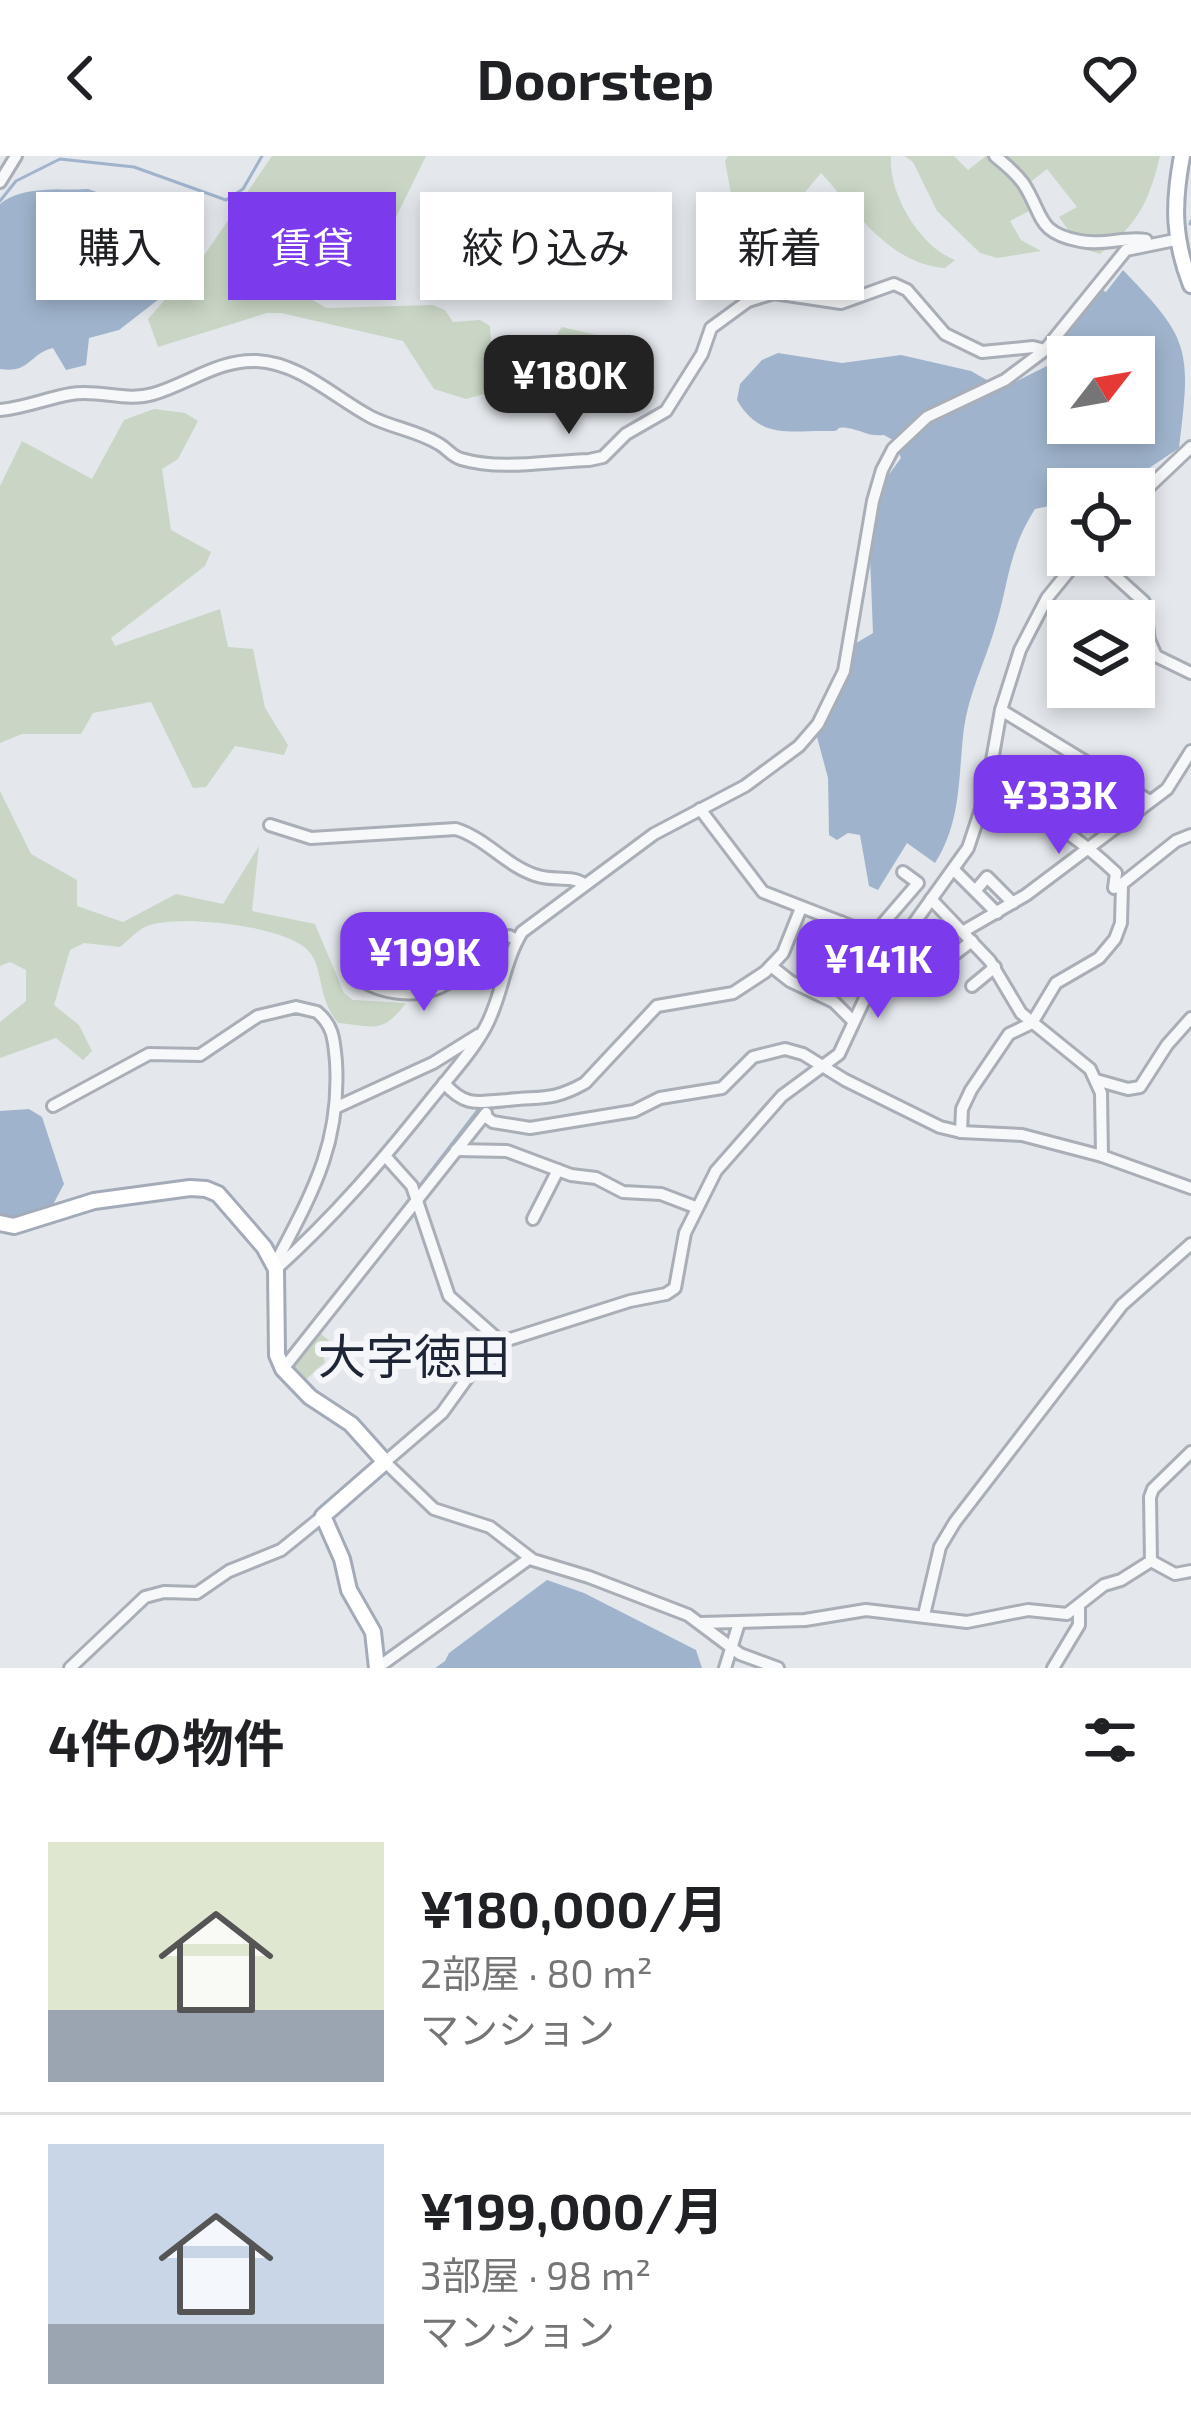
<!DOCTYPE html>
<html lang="ja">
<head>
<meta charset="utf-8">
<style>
  :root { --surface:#fff; --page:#f2f2f2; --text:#202124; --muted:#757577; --line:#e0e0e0; --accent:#7c3aed }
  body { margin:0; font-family:"Exo 2","Noto Sans JP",sans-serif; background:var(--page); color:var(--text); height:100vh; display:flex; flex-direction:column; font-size:45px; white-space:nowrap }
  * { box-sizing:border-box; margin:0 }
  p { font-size:39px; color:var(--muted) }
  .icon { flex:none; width:66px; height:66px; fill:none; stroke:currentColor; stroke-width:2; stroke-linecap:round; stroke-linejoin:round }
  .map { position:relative; height:1512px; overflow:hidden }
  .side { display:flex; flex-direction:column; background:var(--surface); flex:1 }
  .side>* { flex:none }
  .top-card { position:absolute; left:36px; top:36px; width:1119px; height:108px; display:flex; gap:24px }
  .needle { width:78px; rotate:59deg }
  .fabs { position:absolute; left:1047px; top:180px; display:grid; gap:24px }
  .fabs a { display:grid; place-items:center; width:108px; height:108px; border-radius:0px; background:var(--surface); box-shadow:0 6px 18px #0003; font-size:60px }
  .price { position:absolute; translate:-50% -102px; padding:0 27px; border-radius:24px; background:var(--accent); color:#fff; font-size:39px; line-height:78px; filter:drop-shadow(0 3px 6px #0008) }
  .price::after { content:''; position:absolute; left:50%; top:72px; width:36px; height:27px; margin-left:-18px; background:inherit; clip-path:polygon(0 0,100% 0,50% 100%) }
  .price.on { background:#222; color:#fff }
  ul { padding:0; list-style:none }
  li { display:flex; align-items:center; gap:36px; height:300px; padding:0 48px }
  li+li { border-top:3px solid var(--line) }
  li span { display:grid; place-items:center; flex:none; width:336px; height:240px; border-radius:0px; color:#555 }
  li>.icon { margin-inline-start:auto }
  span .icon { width:144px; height:144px; fill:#fffc; stroke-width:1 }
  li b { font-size:51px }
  h2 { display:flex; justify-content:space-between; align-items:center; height:144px; padding:0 48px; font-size:51px }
  .pill { padding:0 42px; border-radius:0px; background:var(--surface); box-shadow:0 6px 18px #0003; font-size:42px; line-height:108px }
  .pill.on { background:var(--accent); color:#fff }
  header { display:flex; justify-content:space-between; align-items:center; height:156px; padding:0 48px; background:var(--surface); font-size:54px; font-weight:700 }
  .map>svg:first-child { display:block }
  .green { fill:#c9d6c5 }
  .water { fill:#9fb4cc; fill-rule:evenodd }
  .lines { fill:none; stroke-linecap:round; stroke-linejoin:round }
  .stream { stroke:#9fb4cc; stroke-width:3 }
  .minor-casing { stroke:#a9aeb7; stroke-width:16 }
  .major-casing { stroke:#a3abb8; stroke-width:20 }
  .minor { stroke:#f7f8fa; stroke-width:10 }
  .major { stroke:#fff; stroke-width:14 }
  .labels { text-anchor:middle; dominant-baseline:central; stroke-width:12; stroke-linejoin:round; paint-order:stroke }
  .quarter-label { font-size:48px; fill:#1d2536; stroke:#f4f6f9 }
</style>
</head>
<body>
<header><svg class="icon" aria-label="back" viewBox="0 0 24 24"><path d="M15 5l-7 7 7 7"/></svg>Doorstep<svg class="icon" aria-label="heart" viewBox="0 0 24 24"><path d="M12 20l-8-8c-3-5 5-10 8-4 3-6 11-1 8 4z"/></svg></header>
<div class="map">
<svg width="1191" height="1512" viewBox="0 0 1191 1512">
  <rect width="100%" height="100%" fill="#e4e7ec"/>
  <g class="green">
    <path d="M272 0H426L396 61 364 80 323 118 313 144 326 152 433 149 445 154 453 166 480 164 490 170 492 199 518 205 541 200 562 171 631 187 605 234 538 223 466 243 434 233 403 185 281 157H267L158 191 148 163 203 101Z"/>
    <path d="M728 0H891C888 37 920 91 955 104L945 112C889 108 856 55 821 17L755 96 742 98 725 5Z"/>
    <path d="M904 0H954L968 14 986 0H1160C1148 48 1139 66 1100 98L1081 92 1059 61 1077 51 1047 13 1023 32 1031 54 1010 65 1021 84 1041 95 997 102 980 97 937 55 913 6Z"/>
    <path d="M154 253 185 257 198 265 178 303 162 313 171 374 211 396 205 410 111 482 115 490 220 453 228 491 253 493 265 552 288 589 284 599 235 590 206 631 193 632 151 546 93 557 81 578H22L0 587V330L22 285 92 323 124 264Z"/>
    <path d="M0 635 31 698 77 724V750L123 766 176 738 223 748 259 690 252 755 315 768 344 837 353 844 406 847C382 879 374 870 338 867 317 840 324 818 311 798 292 769 181 759 150 769 139 772 129 784 120 791L84 787 70 794 54 849 79 869 92 895 83 904 56 882 0 902V866L26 845V814L10 806 0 810Z"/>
    <path d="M320 1177 333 1188 323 1200 325 1206 301 1228 288 1211 307 1185Z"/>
  </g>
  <g class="water">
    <path d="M88 33 146 53 186 102 187 116 168 136 119 174 89 182 86 209 66 214 53 192C30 197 30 218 0 213V48C23 29 58 35 88 33Z"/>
    <path d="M1123 114C1191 184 1191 193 1179 292L1118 333H1068V359L1049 350 1035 353C1007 397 1009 429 994 475 984 508 969 537 964 572 958 620 962 665 935 707L907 687 878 734 869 730 860 679 848 677 837 684 829 679 828 622 817 581 843 532 853 489 873 477 870 401 882 328 901 302 893 284 884 279C868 281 862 274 847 272 833 270 843 276 829 275 790 274 760 284 737 244L740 228 762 204 778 197 842 207 901 199 971 215 999 231 1007 230 1057 205 1060 188 1100 133 1106 136ZM1068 201H1134V267H1068Z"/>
    <path d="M29 953 42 961 64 1028 49 1056 0 1067V955Z"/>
    <path d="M547 1424 584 1437 696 1494 702 1512H435L445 1505 449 1497Z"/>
  </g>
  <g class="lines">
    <g class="stream">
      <path d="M0 45 16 25 60 3 134 11 226 44 243 33 262 0"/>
      <path d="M1190 68 1191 65"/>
      <path d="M787 771 795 753"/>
      <path d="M663 844 732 831 740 826"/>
      <path d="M615 887 633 869"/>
      <path d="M418 1032 478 954 543 946"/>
      <path d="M337 1137 413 1039"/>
    </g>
    <defs>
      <g id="minor">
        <path d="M995 0C1005 8 1015 16 1023 27 1044 59 1036 77 1080 85 1104 90 1126 80 1146 84"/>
        <path d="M0 26 16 0"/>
        <path d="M0 254C25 252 47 242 71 238 98 233 126 246 153 238 188 228 219 203 257 205 300 207 335 242 371 261 393 272 418 275 439 288 448 293 451 300 461 303 501 315 549 305 589 304L603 301 626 278 666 255 702 198 711 172 748 145 774 137 841 147 894 128 907 134 945 178 982 196 1033 191 1045 194"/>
        <path d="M1134 345 1191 291"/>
        <path d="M1092 399 1144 446 1149 484 1156 500 1191 517"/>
        <path d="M1001 554 1150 645"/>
        <path d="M986 638C1036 651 1079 682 1116 717L1114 732"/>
        <path d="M700 653 763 736 897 788"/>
        <path d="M270 669 311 682 456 673C487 683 507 711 538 720 554 725 571 719 584 728"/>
        <path d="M954 714 997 757"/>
        <path d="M976 734 987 721 1013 747"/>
        <path d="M931 743 990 805 1021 857 1090 913 1101 937 1102 1000"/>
        <path d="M964 775 1026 739 1167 633 1191 595"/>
        <path d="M874 778 918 727 903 716"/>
        <path d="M771 810 790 825 834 846 853 865"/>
        <path d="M350 813C371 839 419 845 448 827 467 816 482 797 499 783L509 780 517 784"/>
        <path d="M928 818 972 785"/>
        <path d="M972 830 995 811"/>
        <path d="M806 831 841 766"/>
        <path d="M1096 924 1128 933 1140 931 1167 889 1191 862"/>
        <path d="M444 927C466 952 478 946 507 944 541 940 551 946 585 927L657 850 733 837 765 816 783 797 801 752"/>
        <path d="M53 950 149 898 200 899 258 860 296 851 317 856C334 870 334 885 336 906 341 989 311 1039 274 1110"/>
        <path d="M337 951 433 907 478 879"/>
        <path d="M485 960 493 966 530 972 634 955 660 942 722 932 753 901 785 893 803 898 845 924 940 971 961 976 1022 979 1102 1000 1191 1032"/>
        <path d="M961 976 962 953 971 934 1009 878 1032 867 1056 827 1099 802 1115 783 1121 767 1122 728 1176 685 1191 679"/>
        <path d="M456 994 507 995 571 1019 596 1022 623 1036 661 1038 695 1051"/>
        <path d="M386 1001 412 1030 449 1140 501 1186"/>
        <path d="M533 1063 558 1014"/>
        <path d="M276 1113C333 1062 381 1006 428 947 447 923 470 899 485 872 502 842 503 807 522 776L654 678 745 630 799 590 818 568 844 515 873 345 882 314 893 293 927 261 1005 224 1045 194 1126 94 1175 84"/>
        <path d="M283 1213 486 957"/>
        <path d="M1151 1405 1175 1418 1191 1415"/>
        <path d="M924 1459 940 1391 955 1366 1122 1149 1191 1088"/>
        <path d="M701 1467 805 1464 866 1454 967 1466 1028 1454 1067 1458 1104 1429 1121 1424 1151 1405 1150 1341 1153 1333 1191 1296"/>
        <path d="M70 1512 145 1441 164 1436 197 1437 229 1415 281 1394 323 1360"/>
        <path d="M377 1512 530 1402"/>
        <path d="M725 1512 739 1467"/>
        <path d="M778 1512 740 1498 688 1459 589 1421 533 1404 490 1371 434 1353 385 1306 442 1257 486 1196 501 1186 630 1145 666 1138 675 1132 685 1077 716 1015 782 940 839 898 874 823 968 692 986 638 1001 554 1020 494 1047 442 1082 399"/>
        <path d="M1053 1512 1079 1469V1451"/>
      </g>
      <g id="major">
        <path d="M1182 0C1173 48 1173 83 1191 129"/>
        <path d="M0 1067 14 1070 94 1045 190 1032 206 1033 218 1038 264 1091 276 1113 277 1199 283 1213 310 1241 351 1268 385 1306 323 1360 342 1403 349 1434 373 1476 377 1512"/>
      </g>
    </defs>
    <use href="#minor" class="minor-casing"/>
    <use href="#major" class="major-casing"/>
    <use href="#minor" class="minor"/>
    <use href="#major" class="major"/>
  </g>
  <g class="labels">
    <g class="quarter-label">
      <text x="414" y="1199">大字徳田</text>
    </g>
  </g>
</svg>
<div class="fabs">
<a><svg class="needle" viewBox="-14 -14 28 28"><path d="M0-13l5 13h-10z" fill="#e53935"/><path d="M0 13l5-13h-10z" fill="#757577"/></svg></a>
<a><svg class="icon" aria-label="locate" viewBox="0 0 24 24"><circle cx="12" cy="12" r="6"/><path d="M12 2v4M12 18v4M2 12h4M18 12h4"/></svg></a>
<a><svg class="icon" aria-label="layers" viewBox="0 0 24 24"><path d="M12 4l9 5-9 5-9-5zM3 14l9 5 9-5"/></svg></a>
</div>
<b class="price on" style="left:569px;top:281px">¥180K</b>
<b class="price" style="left:1059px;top:701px">¥333K</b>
<b class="price" style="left:424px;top:858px">¥199K</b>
<b class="price" style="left:878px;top:865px">¥141K</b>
<div class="top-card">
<a class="pill">購入</a>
<a class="pill on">賃貸</a>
<a class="pill">絞り込み</a>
<a class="pill">新着</a>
</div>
</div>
<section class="side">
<h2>4件の物件<svg class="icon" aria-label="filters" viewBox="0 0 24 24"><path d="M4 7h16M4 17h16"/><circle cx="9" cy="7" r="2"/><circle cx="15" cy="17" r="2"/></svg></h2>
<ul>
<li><span style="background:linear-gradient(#dfe7d0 70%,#9aa5b1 0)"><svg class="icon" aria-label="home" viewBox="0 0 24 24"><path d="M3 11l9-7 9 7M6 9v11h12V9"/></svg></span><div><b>¥180,000/月</b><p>2部屋 · 80 m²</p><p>マンション</p></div></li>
<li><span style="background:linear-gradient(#c9d6e8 75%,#9aa5b1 0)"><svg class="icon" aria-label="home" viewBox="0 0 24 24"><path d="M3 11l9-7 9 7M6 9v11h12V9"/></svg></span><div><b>¥199,000/月</b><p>3部屋 · 98 m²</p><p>マンション</p></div></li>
</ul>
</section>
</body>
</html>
